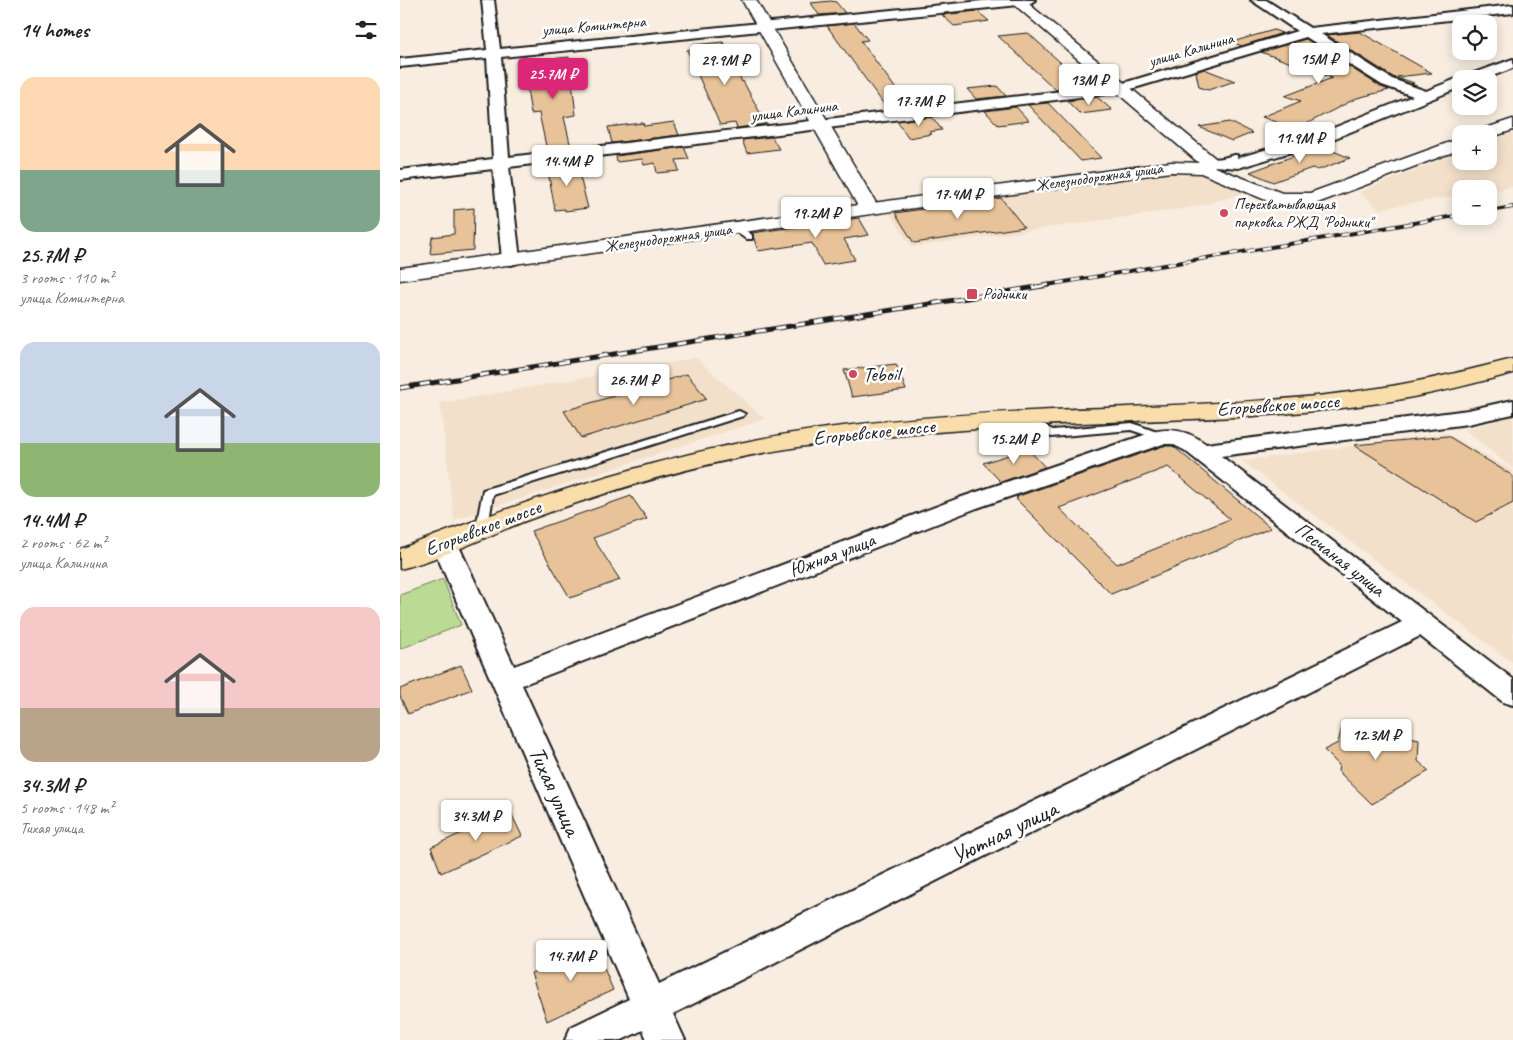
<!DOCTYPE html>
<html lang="en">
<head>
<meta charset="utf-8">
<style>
  :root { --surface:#fff; --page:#f6f6f6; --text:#222; --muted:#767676; --accent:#db2777 }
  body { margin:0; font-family:Caveat,sans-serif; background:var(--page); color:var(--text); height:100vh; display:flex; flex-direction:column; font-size:19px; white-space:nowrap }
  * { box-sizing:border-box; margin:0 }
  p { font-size:16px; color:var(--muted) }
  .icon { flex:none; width:28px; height:28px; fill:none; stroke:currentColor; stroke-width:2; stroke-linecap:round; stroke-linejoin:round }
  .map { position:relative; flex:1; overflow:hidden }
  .side { display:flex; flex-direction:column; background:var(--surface); width:400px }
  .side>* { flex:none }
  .buttons { position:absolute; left:1052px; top:15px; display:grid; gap:10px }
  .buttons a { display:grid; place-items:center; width:45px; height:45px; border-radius:10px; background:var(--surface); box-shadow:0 2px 12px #0003; font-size:25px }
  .price { position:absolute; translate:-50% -42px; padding:0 11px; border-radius:5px; background:#fff; color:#222; font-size:16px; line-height:32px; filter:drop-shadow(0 1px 2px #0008) }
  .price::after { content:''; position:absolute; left:50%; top:30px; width:15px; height:11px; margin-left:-8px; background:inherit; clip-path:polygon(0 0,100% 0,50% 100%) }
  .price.selected { background:var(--accent); color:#fff }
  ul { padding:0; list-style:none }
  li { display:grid; align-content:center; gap:10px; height:265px; padding:0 20px }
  li span { display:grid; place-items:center; height:155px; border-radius:15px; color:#555 }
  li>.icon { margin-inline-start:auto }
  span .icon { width:90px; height:90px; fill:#fffc; stroke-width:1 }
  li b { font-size:21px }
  h2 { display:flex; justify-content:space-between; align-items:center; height:60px; padding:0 20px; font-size:21px }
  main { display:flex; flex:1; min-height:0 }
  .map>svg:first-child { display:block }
  .built { fill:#f3e0cb }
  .green { fill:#bbdb94; stroke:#6c7c58 }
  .building { fill:#e8c399; stroke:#1c1c1c; fill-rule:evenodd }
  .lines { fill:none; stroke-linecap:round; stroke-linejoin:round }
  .service-casing { stroke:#1c1c1c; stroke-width:4 }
  .minor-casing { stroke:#1c1c1c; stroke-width:4 }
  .tertiary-casing { stroke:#1c1c1c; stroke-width:3 }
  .secondary-casing { stroke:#1c1c1c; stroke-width:3 }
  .primary-casing { stroke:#1c1c1c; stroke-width:3 }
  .service { fill:#fff; fill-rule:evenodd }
  .minor { fill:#fff; fill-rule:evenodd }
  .tertiary { fill:#fff; fill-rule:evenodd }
  .secondary { fill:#fff; fill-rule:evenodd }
  .primary { fill:#f9ddab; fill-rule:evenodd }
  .rail-far1-casing { stroke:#1c1c1c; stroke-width:4 }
  .rail-casing { stroke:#1c1c1c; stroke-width:5 }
  .rail-far1 { stroke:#fff; stroke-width:2.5; stroke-dasharray:8; stroke-linecap:butt }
  .rail { stroke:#fff; stroke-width:3; stroke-dasharray:10; stroke-linecap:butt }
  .poi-dot { fill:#d1495b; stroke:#fff; stroke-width:2 }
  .labels { text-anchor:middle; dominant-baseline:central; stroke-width:5; stroke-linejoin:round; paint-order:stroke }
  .far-street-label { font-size:16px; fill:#1c1c1c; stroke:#fff }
  .far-poi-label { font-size:16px; fill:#1c1c1c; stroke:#fff; text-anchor:start }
  .poi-label { font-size:20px; fill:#1c1c1c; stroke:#fff; text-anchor:start }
  .street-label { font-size:20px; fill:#1c1c1c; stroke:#fff }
  .near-street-label { font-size:24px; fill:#1c1c1c; stroke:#fff }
</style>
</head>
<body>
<main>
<section class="side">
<h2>14 homes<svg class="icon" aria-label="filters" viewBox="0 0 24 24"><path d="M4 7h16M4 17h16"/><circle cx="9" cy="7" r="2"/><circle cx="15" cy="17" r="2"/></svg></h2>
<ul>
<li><span style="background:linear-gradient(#ffd9b3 60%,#7fa58c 0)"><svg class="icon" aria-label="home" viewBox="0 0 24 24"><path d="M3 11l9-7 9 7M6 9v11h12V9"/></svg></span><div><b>25.7M ₽</b><p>3 rooms · 110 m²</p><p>улица Коминтерна</p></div></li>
<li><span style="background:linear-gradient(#c9d6e8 65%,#8fb573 0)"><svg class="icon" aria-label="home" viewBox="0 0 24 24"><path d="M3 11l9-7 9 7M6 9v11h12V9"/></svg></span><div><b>14.4M ₽</b><p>2 rooms · 62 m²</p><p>улица Калинина</p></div></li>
<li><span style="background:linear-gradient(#f6c9c9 65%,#b9a48a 0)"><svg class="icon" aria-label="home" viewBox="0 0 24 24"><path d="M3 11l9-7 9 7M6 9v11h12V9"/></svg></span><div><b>34.3M ₽</b><p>5 rooms · 148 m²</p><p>Тихая улица</p></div></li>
</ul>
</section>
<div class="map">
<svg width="1113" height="1040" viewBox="0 0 1113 1040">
  <rect width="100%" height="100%" fill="#f8ede0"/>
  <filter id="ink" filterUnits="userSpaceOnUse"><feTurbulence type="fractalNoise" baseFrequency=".02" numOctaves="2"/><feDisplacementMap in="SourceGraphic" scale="10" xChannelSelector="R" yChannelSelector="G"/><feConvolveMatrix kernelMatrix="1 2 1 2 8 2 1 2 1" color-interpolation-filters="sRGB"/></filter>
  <g filter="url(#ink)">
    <g class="built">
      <path d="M1113 132V187L1089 191V189H1061V195L979 209 959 192 1061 152V161H1089V142Z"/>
      <path d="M794 172 818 178 846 192 807 204 769 211 512 247 489 212 765 174Z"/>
      <path d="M296 358 365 419 54 520 40 403Z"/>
      <path d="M1113 415V469L1065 430Z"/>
      <path d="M1046 433 1113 471V663L842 461Z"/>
    </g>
    <path class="green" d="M43 579 61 625 0 649V595Z"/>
    <g class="building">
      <path d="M431 1 436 2 445 13 419 15 411 3Z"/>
      <path d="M577 11 589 21 554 26 542 15Z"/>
      <path d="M454 23 468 40 461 41 501 96 515 95 523 106 488 110 427 26Z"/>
      <path d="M874 30 882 33 842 46 832 42Z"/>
      <path d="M960 32 1032 73 997 77 1014 83 1011 84 993 77 927 35Z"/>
      <path d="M628 33 683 83 686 86 656 90 598 36Z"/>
      <path d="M906 39 981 87 989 90 957 98 896 129 862 117 901 101 885 96 932 78 861 52Z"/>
      <path d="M323 42 342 82 343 81 366 124 337 128 335 123 320 125 287 50 295 49 293 45Z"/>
      <path d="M169 57 176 115 164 117 171 148 147 151 139 113 131 114 126 83H135L131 61Z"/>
      <path d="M804 69 835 81 808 90 799 87 796 72Z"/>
      <path d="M597 86 606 96 576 99 567 89Z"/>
      <path d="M697 97 712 110 680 114 667 101Z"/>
      <path d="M648 103 701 158 681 161 628 105Z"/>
      <path d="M616 107 629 121 598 125 585 111Z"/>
      <path d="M532 117 542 130 529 132 532 134 508 138 497 121Z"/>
      <path d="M274 122 279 135 212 143 208 127 243 123 244 126Z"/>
      <path d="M830 122 852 133 832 141 799 127Z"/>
      <path d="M372 137 379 149 347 153 342 140Z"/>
      <path d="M921 146 950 158 918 170 912 168 873 182 850 172Z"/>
      <path d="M284 147 289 159 276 160 279 171 257 173 255 163 244 165 242 159 217 162 216 156Z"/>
      <path d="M176 161 188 208 165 211V209L155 210 148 171H151L149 164Z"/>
      <path d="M601 198 624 227 514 243 495 213Z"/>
      <path d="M74 208 73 250 30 254 32 237 54 234V210Z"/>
      <path d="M459 218 469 235 444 239 455 260 423 265 412 243 358 251 352 233Z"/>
      <path d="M496 364 506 390 452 397 444 370Z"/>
      <path d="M287 374 307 399 181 438 164 411Z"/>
      <path d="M1048 436 1113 476V503L1076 522 954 445Z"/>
      <path d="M763 446H773L871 528 711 594 616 499 618 498 616 497ZM768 467 830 519 717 564 659 508Z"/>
      <path d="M628 449 645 467 601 482 583 463Z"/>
      <path d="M231 496 247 519 193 538 220 580 170 598 131 531Z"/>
      <path d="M61 665 72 689 8 714 0 696V689Z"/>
      <path d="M973 723 982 732 1019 740 1018 761 1029 771 972 804 938 771 939 765 924 750 938 743 942 727 961 729Z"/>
      <path d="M110 811 122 836 41 873 31 847Z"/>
      <path d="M194 944 213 990 147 1021 131 973Z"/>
    </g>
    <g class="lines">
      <defs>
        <g id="service">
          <path d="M834 155H837V159L812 164 808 162Z"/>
          <path d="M337 225 352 235V239H346L334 230 333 228Z"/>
          <path d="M339 411 345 414 343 416 93 495 88 528 82 532 76 528 83 490Z"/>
          <path d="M622 416 653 430 732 423 765 435 767 437 761 440 731 430 651 437 618 421 616 419Z"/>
        </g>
        <g id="minor">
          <path d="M82 0H94L100 49 592 0H635L629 4 101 57 109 157 720 84 897 31 851 0H866L910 28 1113 5V13L921 34 992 79 1026 91 1056 79 1064 78 1066 76 1113 59V68L1085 79H1061V87L928 141 838 168 803 165 801 162 803 159 837 158 916 135 1013 96 982 85 906 37 721 92 109 167 120 259 118 263 111 265 104 263 102 259 93 169 0 180V170L93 159 87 58 0 67V59L87 50Z"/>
          <path d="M1113 400V414L1068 424 821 456 1113 679V705L1103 702 1020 636 273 1014 285 1040H247L243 1030 222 1040H165L171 1027 229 999 31 542 35 536 44 534 53 536 57 542 114 666 559 498 753 432C773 427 790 432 806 444L1068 410ZM763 444H772L784 450 1002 622 259 984 122 685 577 508Z"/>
        </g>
        <g id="tertiary">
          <path d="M342 0H356L479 208 476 212 469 214 462 212 459 208Z"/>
          <path d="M609 0H624L815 158 818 162C812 171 808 174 798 172L795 168 799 163Z"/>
        </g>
        <g id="secondary">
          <path d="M1113 119V130L1089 138V134H1078L1080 130Z"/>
          <path d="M1061 138V149L912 205 886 206 868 201 801 173 771 172 0 280V268L771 162 804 163 882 193H910Z"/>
        </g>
        <path id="primary" d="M1113 359V373C1069 385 1025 396 979 403 889 417 797 419 706 422 603 426 500 433 398 447 305 461 216 488 128 520 86 536 44 558 0 569V549C139 495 278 448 427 428 520 416 613 411 706 408 797 404 889 402 979 388 1025 381 1069 370 1113 359Z"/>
      </defs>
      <use href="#service" class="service-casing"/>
      <use href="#minor" class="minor-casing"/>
      <use href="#tertiary" class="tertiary-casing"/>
      <use href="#secondary" class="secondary-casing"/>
      <use href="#primary" class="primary-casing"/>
      <use href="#service" class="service"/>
      <use href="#minor" class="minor"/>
      <use href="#tertiary" class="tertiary"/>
      <use href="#secondary" class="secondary"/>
      <use href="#primary" class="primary"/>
      <defs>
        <g id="rail-far1">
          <path d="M1089 211 1113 207"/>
          <path d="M641 286 1061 215"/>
        </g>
        <path id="rail" d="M0 388 649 285"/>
      </defs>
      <use href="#rail-far1" class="rail-far1-casing"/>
      <use href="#rail" class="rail-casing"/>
      <use href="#rail-far1" class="rail-far1"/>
      <use href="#rail" class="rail"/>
    </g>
  </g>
  <g class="poi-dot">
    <circle cx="824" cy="213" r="5"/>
    <rect x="566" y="288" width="12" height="12" rx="2.5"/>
    <circle cx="453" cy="374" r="5"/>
  </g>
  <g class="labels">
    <g class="far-street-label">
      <text transform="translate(194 26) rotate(-5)">улица Коминтерна</text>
      <text transform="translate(791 50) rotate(-16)">улица Калинина</text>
      <text transform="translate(394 111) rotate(-7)">улица Калинина</text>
      <text transform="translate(699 177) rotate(-8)">Железнодорожная улица</text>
      <text transform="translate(268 238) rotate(-8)">Железнодорожная улица</text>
    </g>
    <g class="far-poi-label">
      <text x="834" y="204">Перехватывающая<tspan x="834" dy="18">парковка РЖД "Родники"</tspan></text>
      <text x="583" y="294">Родники</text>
    </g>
    <g class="poi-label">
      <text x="463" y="374">Teboil</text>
    </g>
    <g class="street-label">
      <text transform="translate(878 405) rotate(-4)">Егорьевское шоссе</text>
      <text transform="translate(474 432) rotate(-6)">Егорьевское шоссе</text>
      <text transform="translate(83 528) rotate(-21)">Егорьевское шоссе</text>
      <text transform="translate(432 555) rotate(-21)">Южная улица</text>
      <text transform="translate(940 559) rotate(38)">Песчаная улица</text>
    </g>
    <g class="near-street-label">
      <text transform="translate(155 791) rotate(66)">Тихая улица</text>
      <text transform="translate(604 832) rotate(-26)">Уютная улица</text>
    </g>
  </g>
</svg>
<div class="buttons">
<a><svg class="icon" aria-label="locate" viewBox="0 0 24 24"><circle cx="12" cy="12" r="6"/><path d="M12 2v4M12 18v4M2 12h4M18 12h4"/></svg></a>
<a><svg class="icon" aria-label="layers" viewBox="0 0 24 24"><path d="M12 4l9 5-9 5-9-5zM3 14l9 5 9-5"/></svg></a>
<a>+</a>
<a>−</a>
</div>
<b class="price" style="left:919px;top:85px">15M ₽</b>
<b class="price" style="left:325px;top:86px">29.9M ₽</b>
<b class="price selected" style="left:153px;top:100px">25.7M ₽</b>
<b class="price" style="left:689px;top:106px">13M ₽</b>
<b class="price" style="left:519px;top:127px">17.7M ₽</b>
<b class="price" style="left:900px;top:164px">11.9M ₽</b>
<b class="price" style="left:167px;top:187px">14.4M ₽</b>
<b class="price" style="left:558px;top:220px">17.4M ₽</b>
<b class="price" style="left:416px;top:239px">19.2M ₽</b>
<b class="price" style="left:234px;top:406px">26.7M ₽</b>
<b class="price" style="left:614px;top:465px">15.2M ₽</b>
<b class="price" style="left:976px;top:761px">12.3M ₽</b>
<b class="price" style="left:76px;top:842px">34.3M ₽</b>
<b class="price" style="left:171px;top:982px">14.7M ₽</b>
</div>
</main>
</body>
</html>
